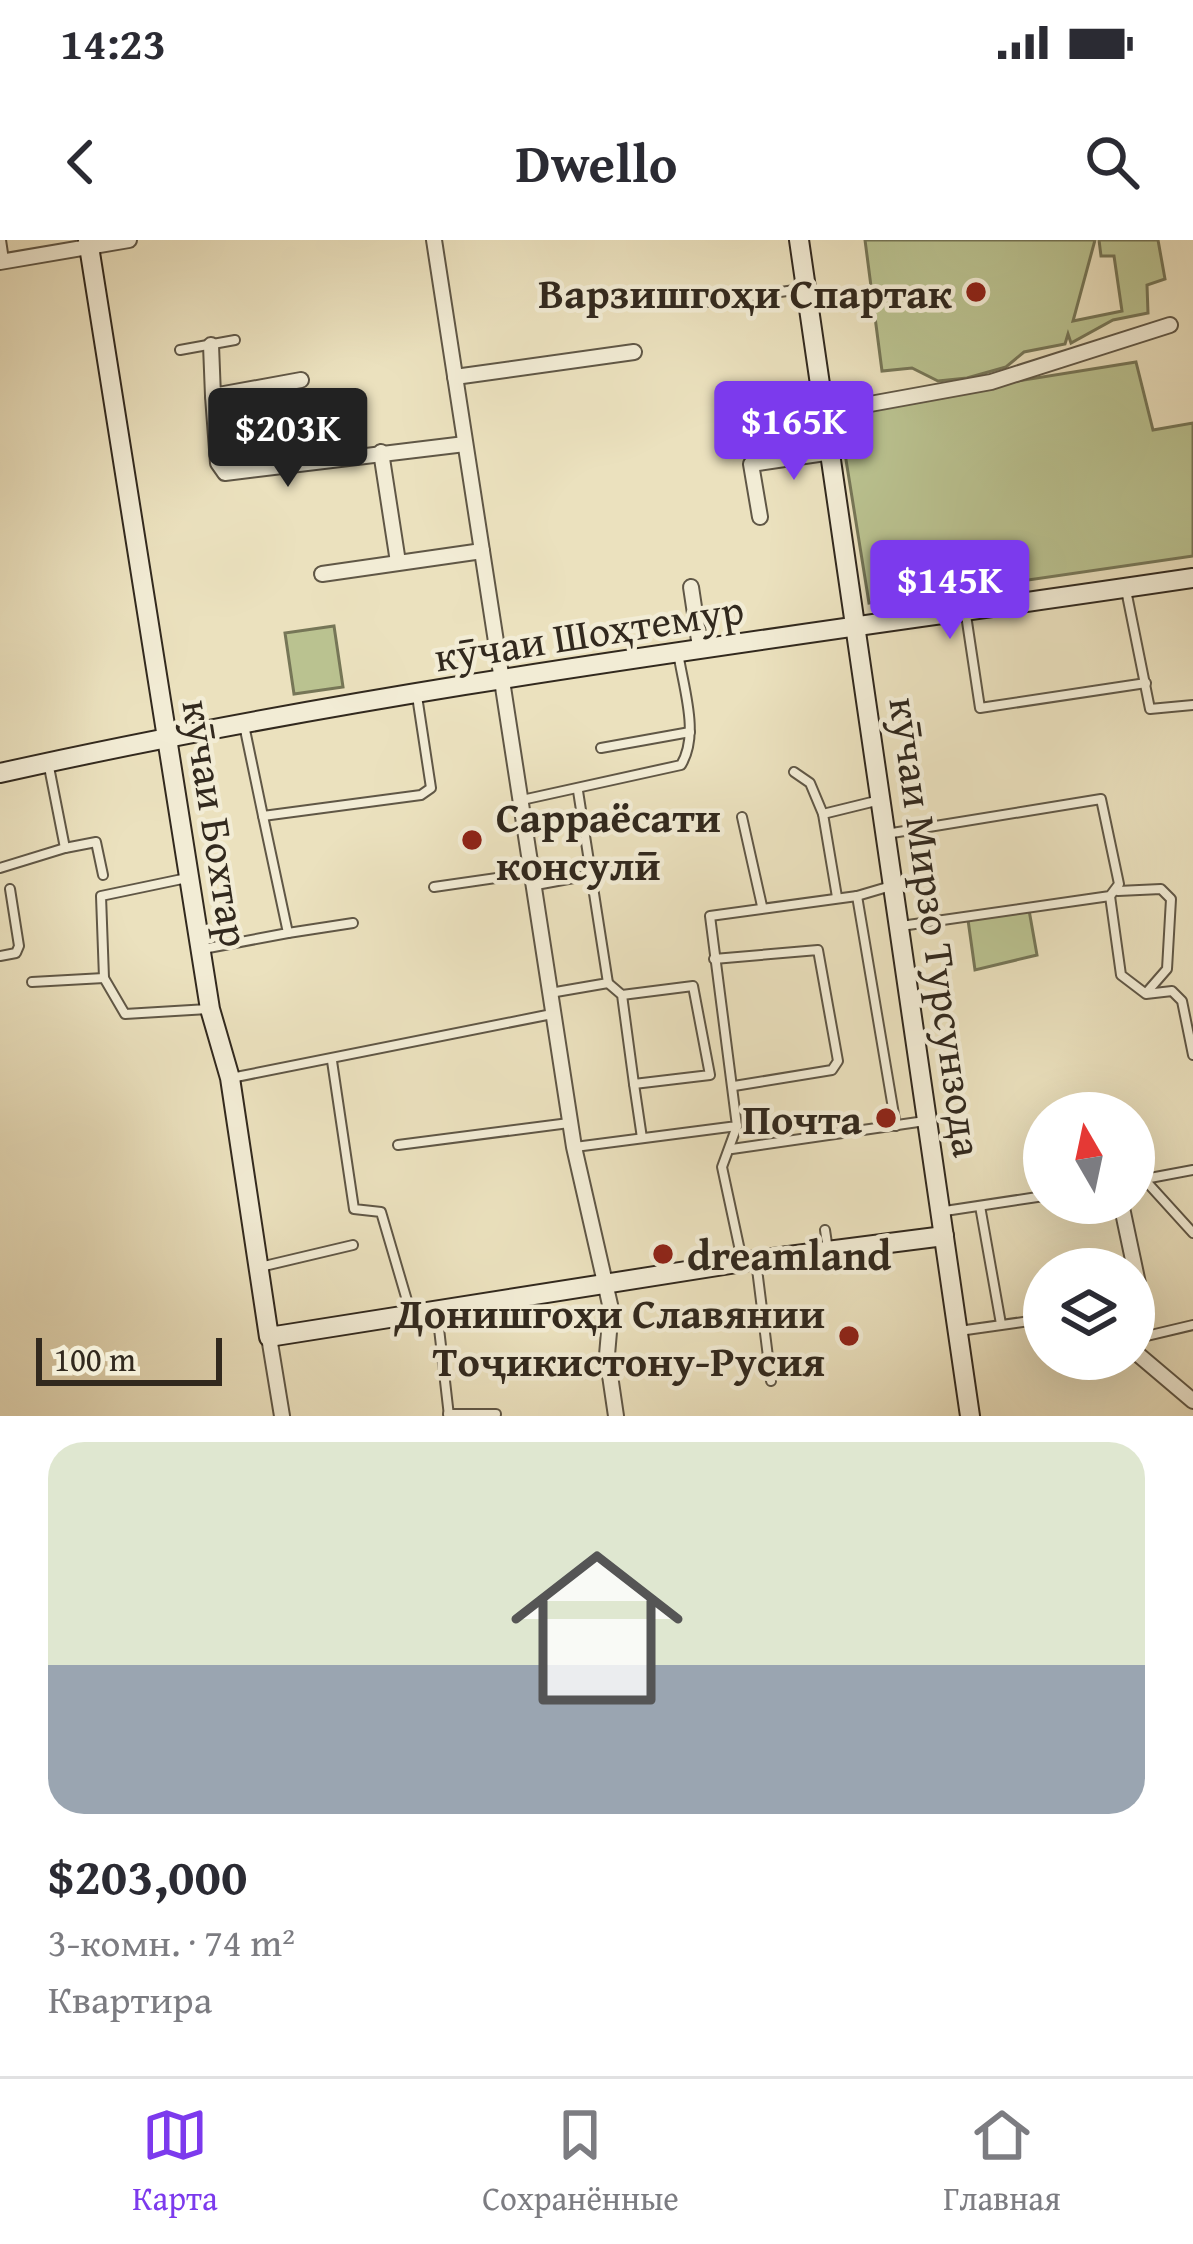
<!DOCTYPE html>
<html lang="ru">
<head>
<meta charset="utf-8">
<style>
  :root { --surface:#fff; --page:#f2f2f3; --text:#2b2b33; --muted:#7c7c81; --line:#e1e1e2; --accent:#7c3aed }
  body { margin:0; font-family:"Gentium Book Plus",serif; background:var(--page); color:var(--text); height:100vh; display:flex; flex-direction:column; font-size:45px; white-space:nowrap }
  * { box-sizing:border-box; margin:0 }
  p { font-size:39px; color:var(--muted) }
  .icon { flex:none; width:66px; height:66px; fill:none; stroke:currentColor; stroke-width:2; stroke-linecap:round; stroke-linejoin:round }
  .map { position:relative; height:1176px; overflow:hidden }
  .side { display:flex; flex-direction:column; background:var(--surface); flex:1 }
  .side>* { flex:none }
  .needle { width:78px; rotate:351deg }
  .controls { position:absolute; left:1023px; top:852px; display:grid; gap:24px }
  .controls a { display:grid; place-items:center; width:132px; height:132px; border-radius:50%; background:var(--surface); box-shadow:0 12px 48px #0002; font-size:60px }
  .scale { position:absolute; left:36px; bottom:30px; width:186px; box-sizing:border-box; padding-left:12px; border:6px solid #32291e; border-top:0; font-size:33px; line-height:42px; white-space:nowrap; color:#32291e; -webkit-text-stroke:9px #f2ecd5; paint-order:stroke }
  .price { position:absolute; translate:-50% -102px; padding:0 27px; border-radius:12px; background:var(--accent); color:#fff; font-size:39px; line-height:78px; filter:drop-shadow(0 3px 6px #0008) }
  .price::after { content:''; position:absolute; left:50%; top:72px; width:36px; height:27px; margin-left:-18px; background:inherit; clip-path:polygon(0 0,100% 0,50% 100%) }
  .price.active { background:#222; color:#fff }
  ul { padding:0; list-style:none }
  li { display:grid; align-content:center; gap:24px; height:636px; padding:0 48px }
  li span { display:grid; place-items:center; height:372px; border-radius:36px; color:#555 }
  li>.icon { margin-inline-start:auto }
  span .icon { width:216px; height:216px; fill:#fffc; stroke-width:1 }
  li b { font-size:51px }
  .status { display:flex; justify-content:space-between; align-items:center; height:84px; padding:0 60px; background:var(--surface); direction:ltr }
  .status svg { height:33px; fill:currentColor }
  header { display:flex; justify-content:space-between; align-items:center; height:156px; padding:0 48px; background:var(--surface); font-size:54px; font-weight:700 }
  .tabs { display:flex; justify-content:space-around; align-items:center; height:168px; border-top:3px solid var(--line); background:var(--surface); font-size:33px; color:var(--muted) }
  .tabs a { display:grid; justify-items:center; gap:6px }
  .tabs .active { color:var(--accent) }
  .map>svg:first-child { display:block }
  .green { fill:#bac290; stroke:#767657; stroke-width:3 }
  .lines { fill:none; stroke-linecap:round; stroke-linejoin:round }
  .lane-casing { stroke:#605746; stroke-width:12 }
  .street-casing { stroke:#605746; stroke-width:18 }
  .secondary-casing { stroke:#32291e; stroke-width:22 }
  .lane { stroke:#f2ecd5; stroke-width:8 }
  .street { stroke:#f2ecd5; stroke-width:14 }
  .secondary { stroke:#f2ecd5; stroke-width:18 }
  .poi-dot { fill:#8f2418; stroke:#f2ecd5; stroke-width:4.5 }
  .labels { text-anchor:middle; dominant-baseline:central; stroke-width:9; stroke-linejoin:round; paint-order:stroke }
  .poi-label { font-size:42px; font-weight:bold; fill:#32291e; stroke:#f2ecd5; text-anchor:end }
  .street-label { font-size:42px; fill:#32291e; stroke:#f2ecd5 }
</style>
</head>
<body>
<div class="status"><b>14:23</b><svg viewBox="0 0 49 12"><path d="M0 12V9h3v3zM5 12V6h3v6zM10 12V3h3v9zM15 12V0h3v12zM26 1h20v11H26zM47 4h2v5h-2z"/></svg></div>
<header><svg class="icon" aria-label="back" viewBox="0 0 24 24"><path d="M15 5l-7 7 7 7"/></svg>Dwello<svg class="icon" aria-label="search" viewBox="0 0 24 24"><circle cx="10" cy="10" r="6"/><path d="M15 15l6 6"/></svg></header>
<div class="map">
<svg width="1193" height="1176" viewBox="0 0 1193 1176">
  <rect width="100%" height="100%" fill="#ebe1be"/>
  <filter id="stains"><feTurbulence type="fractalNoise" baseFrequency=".00167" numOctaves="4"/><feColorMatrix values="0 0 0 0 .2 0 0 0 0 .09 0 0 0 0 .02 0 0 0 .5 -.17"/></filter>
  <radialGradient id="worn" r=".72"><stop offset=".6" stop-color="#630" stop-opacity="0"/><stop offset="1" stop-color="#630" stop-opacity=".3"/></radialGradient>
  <g class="green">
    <path d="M865 0H1095L1073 81 1122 71 1114 16H1101L1099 0H1158L1165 39 1147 45 1148 73 1113 80 1071 103 1068 94 1065 104 1024 112 1006 127 967 138 938 141 912 128 882 131Z"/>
    <path d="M1136 122 1153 190 1193 183V316L869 363 838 170Z"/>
    <path d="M334 386 343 447 294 454 285 393Z"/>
    <path d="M1029 670 1037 715 975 730 968 680Z"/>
  </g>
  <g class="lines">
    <defs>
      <g id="lane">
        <path d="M1 0 4 20"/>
        <path d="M708 62 802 49"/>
        <path d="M180 110 235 100"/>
        <path d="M1126 350 1150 469 1193 465"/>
        <path d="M966 375 980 468 1146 443"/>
        <path d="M244 485 263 576 421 555 431 548 417 456"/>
        <path d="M601 508 690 492"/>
        <path d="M49 527 65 608 96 602 103 635"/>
        <path d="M794 532 810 543 823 574"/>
        <path d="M522 560 681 525C700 494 683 447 678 412"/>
        <path d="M742 577 762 666"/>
        <path d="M886 594 1101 559 1119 644 1110 656 901 686"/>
        <path d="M0 628 65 608"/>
        <path d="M187 638 101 656 104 738 125 774 208 769"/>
        <path d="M536 645 644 625"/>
        <path d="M434 647 531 633"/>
        <path d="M1118 651 1161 649 1171 659 1167 729 1147 752"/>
        <path d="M857 656 896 886"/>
        <path d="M1110 656 1121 735 1146 754 1172 751 1182 761 1193 815"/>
        <path d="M837 657 823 574 880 560"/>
        <path d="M288 693 353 683"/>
        <path d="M203 709 288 693 263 576"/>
        <path d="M0 716 16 713 19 706 10 649"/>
        <path d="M714 719 818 710 838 821 832 830 734 846"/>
        <path d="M32 742 104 738"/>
        <path d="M608 743 622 755 634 844 710 835 693 746 622 755"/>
        <path d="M550 753 608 743 578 551"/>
        <path d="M332 821 354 969 381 972 411 1074"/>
        <path d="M231 838 552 774"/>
        <path d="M634 844 642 898"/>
        <path d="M737 886 722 927 742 1020"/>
        <path d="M398 905 569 883"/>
        <path d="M575 907 737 886 710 676 857 656 891 646"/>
        <path d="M732 909 925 881"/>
        <path d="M1144 939 1193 993"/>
        <path d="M1134 941 1193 930"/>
        <path d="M980 966 1001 1084"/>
        <path d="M945 971 1044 956"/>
        <path d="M825 990 828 1010"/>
        <path d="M756 1021 771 1141"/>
        <path d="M260 1027 353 1005"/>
        <path d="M437 1071 449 1176"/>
        <path d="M959 1091 1044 1079"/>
        <path d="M1134 1099 1193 1085"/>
        <path d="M448 1174H496"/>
      </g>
      <g id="street">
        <path d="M434 0 574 907 611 1069 607 1115 616 1176"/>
        <path d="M0 22 129 0"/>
        <path d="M211 105 213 156 301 140"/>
        <path d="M455 137 634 112"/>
        <path d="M213 156 218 223 225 233 465 204"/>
        <path d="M826 172 991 142 1170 85"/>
        <path d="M381 212 398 322"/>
        <path d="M760 277 751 224 832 212"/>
        <path d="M322 334 482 311"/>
        <path d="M691 347 700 407"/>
        <path d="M1121 963 1139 1048 1134 1065"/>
        <path d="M269 1097 282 1176"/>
        <path d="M1134 1111 1193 1161"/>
      </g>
      <g id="secondary">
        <path d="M88 0 210 769 230 838 269 1097 756 1020 944 996"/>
        <path d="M799 0 970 1176"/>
        <path d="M0 533C393 445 795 397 1193 338"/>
      </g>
    </defs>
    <use href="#lane" class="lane-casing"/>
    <use href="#street" class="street-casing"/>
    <use href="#secondary" class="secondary-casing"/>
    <use href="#lane" class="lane"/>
    <use href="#street" class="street"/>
    <use href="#secondary" class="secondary"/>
  </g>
  <g class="poi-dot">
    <circle cx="976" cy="52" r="12"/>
    <circle cx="472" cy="600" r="12"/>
    <circle cx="886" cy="878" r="12"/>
    <circle cx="663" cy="1014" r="12"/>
    <circle cx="849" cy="1096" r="12"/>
  </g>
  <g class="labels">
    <g class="poi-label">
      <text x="952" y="52">Варзишгоҳи Спартак</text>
      <text x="496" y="576" text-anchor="start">Сарраёсати<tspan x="496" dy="48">консулӣ</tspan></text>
      <text x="862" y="878">Почта</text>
      <text x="687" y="1014" text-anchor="start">dreamland</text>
      <text x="825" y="1072">Донишгоҳи Славянии<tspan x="825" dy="48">Тоҷикистону-Русия</tspan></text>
    </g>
    <g class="street-label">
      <text transform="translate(589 392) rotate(-9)">кӯчаи Шоҳтемур</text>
      <text transform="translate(217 583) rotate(81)">кӯчаи Бохтар</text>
      <text transform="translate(937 687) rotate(82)">кӯчаи Мирзо Турсунзода</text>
    </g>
  </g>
  <rect width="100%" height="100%" filter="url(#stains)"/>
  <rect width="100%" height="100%" fill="url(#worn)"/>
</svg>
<div class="controls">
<a><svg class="needle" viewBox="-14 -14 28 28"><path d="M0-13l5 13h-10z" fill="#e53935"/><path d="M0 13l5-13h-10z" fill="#7c7c81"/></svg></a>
<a><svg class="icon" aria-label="layers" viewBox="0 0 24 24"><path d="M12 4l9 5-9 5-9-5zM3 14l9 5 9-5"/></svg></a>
</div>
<div class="scale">100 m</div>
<b class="price" style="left:794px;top:243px">$165K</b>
<b class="price active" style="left:288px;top:250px">$203K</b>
<b class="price" style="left:950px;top:402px">$145K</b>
</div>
<section class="side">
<ul>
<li><span style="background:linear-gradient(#dfe7d0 60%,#9aa5b1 0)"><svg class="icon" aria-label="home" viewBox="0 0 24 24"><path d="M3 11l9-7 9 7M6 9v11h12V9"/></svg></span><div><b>$203,000</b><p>3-комн. · 74 m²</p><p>Квартира</p></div></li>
</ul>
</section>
<nav class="tabs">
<a class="active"><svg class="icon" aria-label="map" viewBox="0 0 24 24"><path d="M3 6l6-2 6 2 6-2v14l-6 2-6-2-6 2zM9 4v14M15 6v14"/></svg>Карта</a>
<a><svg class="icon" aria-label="saved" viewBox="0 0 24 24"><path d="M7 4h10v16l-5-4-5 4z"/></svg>Сохранённые</a>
<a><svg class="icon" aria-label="home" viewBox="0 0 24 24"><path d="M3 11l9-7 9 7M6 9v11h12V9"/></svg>Главная</a>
</nav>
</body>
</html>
